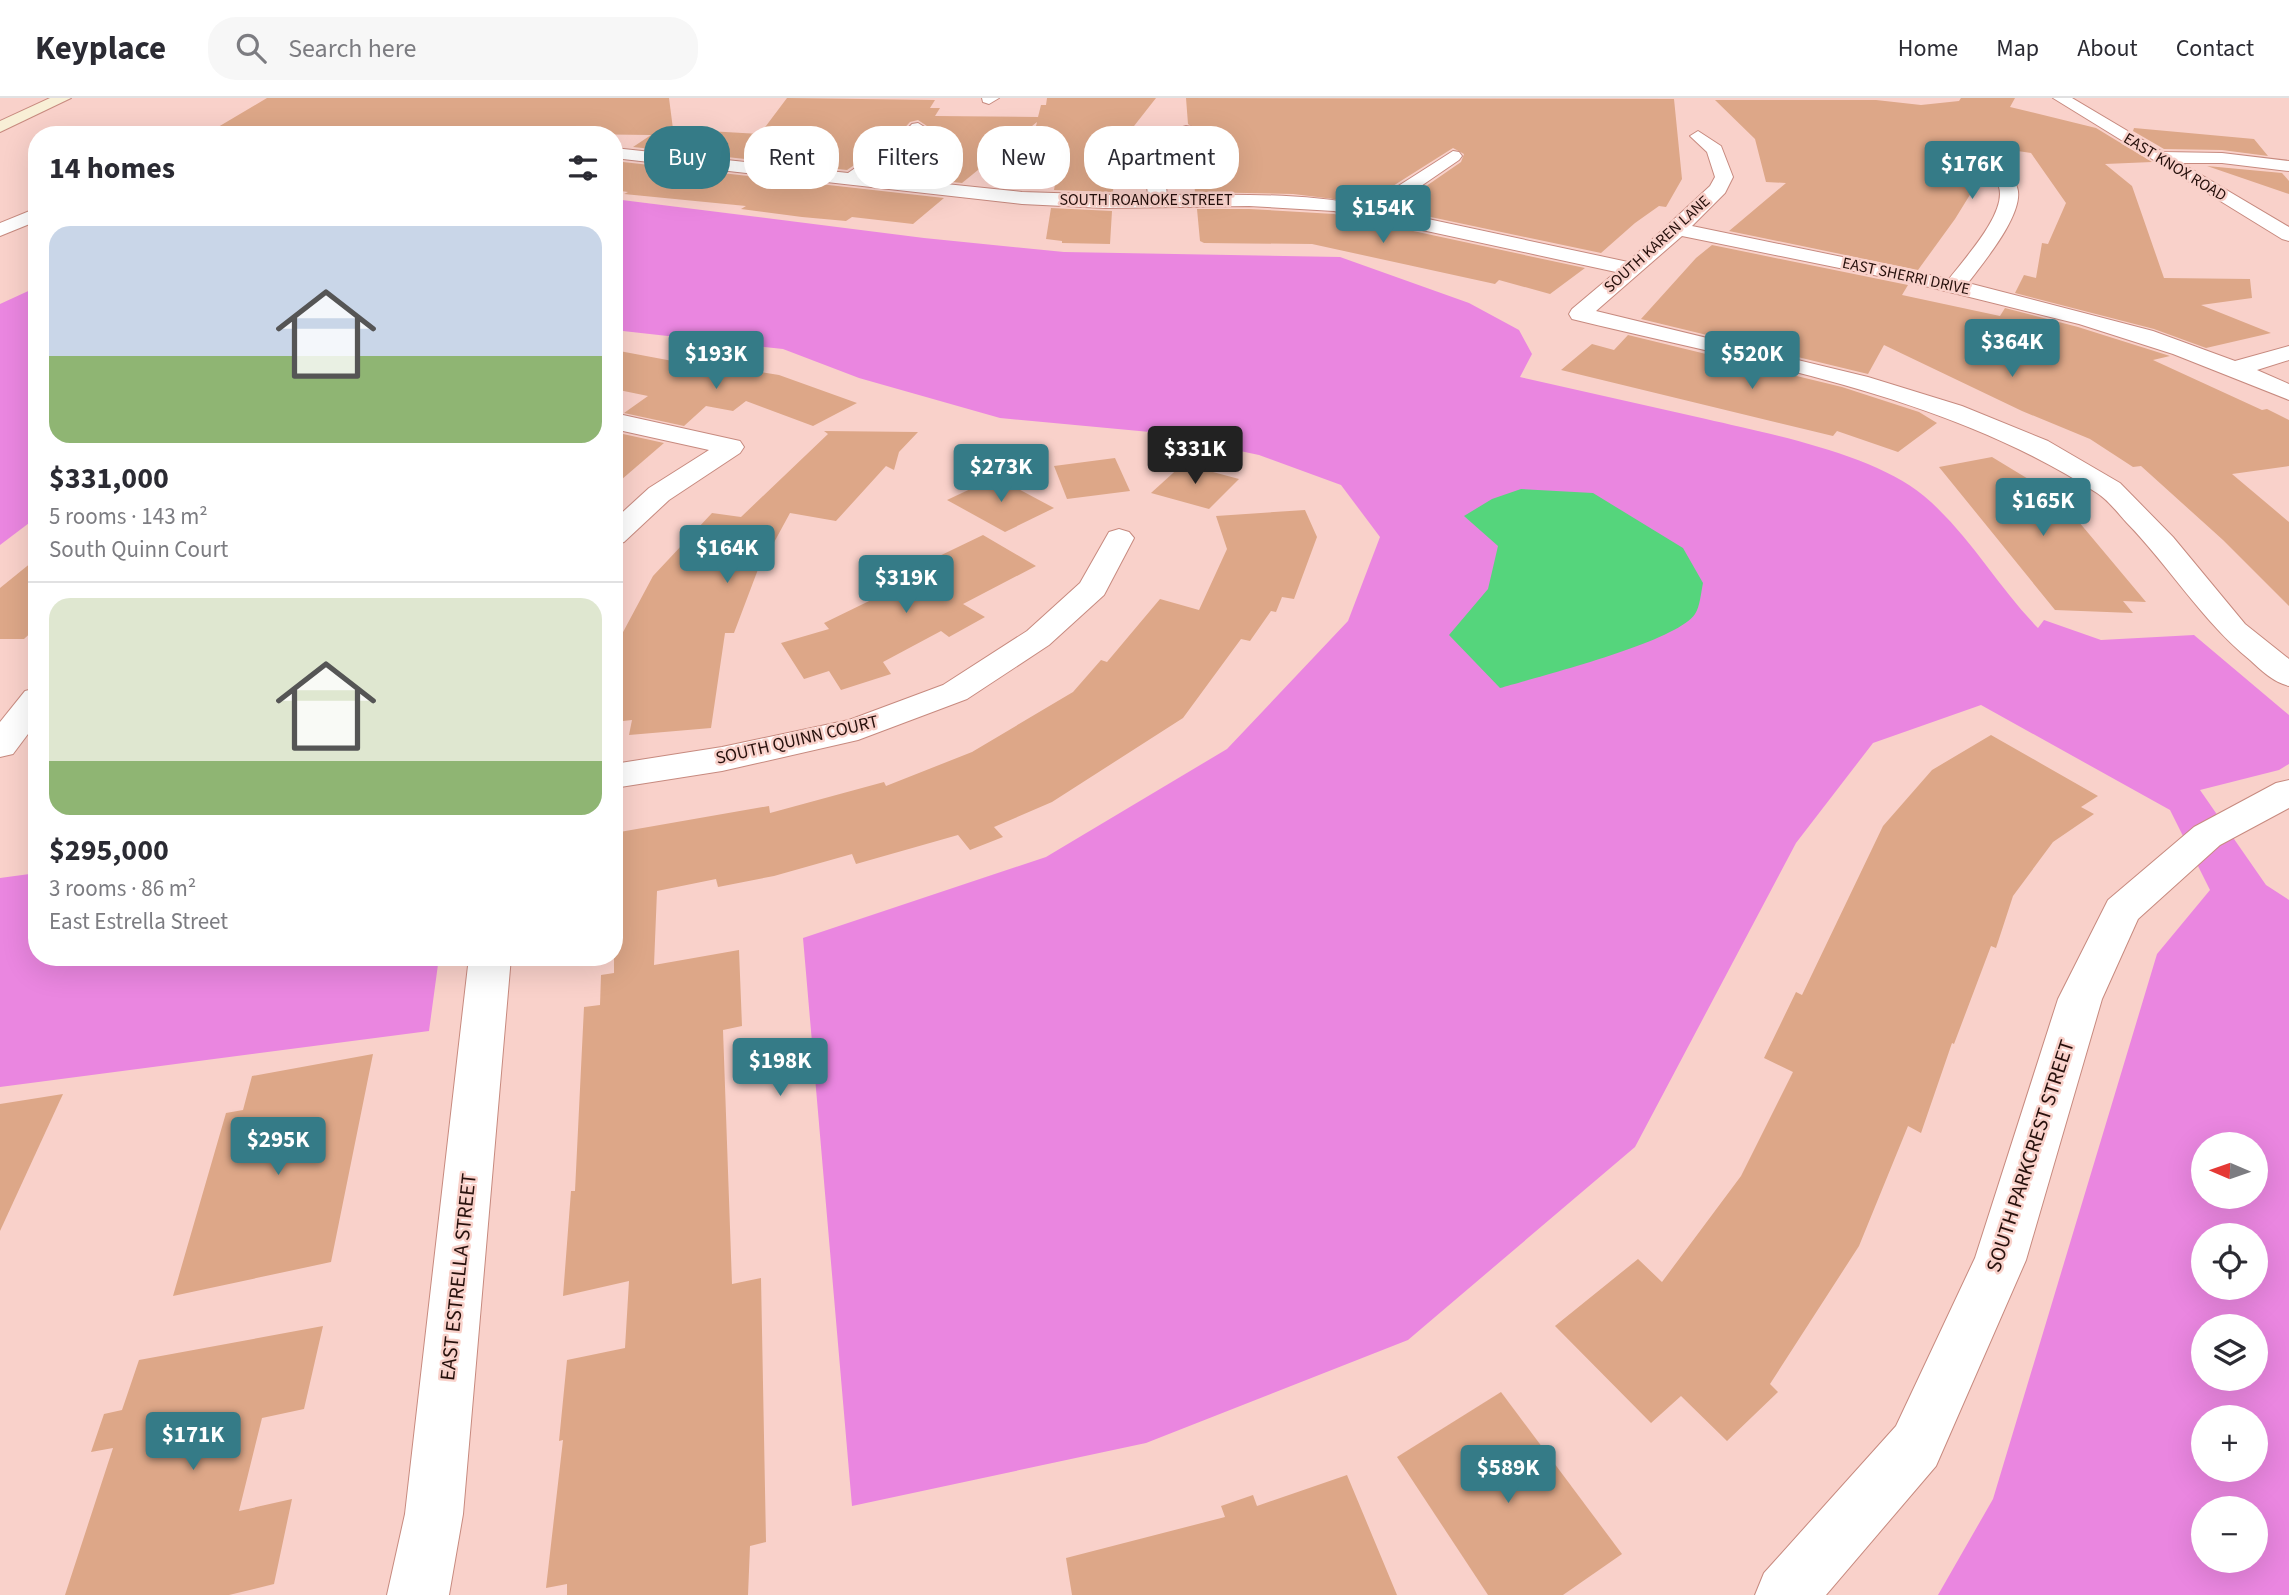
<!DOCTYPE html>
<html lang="en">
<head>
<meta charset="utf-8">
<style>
  :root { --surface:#fff; --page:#f7f7f7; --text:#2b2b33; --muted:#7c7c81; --line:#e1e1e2; --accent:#357b87 }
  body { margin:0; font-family:"Source Sans 3",sans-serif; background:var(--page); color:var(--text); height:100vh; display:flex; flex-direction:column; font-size:26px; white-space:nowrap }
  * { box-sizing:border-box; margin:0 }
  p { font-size:23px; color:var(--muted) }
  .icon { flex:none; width:38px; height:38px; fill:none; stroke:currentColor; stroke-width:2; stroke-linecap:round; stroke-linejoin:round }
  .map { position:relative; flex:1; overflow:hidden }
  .side { position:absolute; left:28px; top:28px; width:595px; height:840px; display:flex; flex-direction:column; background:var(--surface); border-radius:28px; box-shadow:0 7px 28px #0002 }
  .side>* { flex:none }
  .banner { position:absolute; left:644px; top:28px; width:665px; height:63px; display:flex; gap:14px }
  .needle { width:46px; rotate:272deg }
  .fabs { position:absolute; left:2191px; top:1034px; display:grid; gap:14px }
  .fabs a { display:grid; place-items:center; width:77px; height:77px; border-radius:50%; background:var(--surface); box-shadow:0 7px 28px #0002; font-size:35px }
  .price { position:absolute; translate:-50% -60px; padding:0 16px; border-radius:7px; background:var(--accent); color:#fff; font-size:23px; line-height:46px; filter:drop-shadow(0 2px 4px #0008) }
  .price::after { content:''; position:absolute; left:50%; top:42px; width:21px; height:16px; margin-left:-10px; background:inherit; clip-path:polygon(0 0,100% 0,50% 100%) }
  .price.active { background:#222; color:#fff }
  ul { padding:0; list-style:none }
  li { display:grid; align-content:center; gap:14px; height:371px; padding:0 21px }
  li+li { border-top:2px solid var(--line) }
  li span { display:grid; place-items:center; height:217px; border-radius:21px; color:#555 }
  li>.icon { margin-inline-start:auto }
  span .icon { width:126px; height:126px; fill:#fffc; stroke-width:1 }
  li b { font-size:30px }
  h2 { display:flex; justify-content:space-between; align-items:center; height:84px; padding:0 21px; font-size:30px }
  .pill { padding:0 24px; border-radius:28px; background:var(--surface); box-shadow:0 7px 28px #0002; font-size:24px; line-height:63px }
  .pill.active { background:var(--accent); color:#fff }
  header { display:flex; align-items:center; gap:42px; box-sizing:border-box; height:98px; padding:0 35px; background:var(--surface); border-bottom:2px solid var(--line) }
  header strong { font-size:33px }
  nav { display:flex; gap:38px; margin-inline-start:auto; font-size:24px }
  .search { width:490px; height:63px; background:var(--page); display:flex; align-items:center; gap:18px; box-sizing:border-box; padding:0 24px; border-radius:28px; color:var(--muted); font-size:26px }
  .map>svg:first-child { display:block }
  .green { fill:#ea86e0; fill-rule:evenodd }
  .water { fill:#55d57c }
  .building { fill:#dda788 }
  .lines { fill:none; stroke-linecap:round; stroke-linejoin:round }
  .minor-casing { stroke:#c78a7f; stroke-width:2 }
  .secondary-casing { stroke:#c78a7f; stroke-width:2 }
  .minor { fill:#fff; fill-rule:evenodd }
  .secondary { fill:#f8efd6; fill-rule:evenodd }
  .labels { text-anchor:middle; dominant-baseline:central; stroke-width:5; stroke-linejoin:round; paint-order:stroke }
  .far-street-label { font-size:16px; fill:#26100c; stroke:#f9d1ca }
  .street-label { font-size:18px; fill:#26100c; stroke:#f9d1ca }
  .near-street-label { font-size:21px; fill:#26100c; stroke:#f9d1ca }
</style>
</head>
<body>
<header>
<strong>Keyplace</strong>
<div class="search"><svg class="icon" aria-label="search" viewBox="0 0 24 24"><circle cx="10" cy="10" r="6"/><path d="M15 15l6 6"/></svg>Search here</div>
<nav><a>Home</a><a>Map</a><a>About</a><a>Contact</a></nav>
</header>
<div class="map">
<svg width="2289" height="1497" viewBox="0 0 2289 1497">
  <rect width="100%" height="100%" fill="#f9d1ca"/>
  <g class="green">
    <path d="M614 101 924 140 1064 154 1340 159 1469 205 1519 232 1532 256 1520 279C1582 293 1644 307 1706 321 1770 336 1874 356 1924 398 1969 436 1997 488 2038 530L2044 522 2101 542 2194 537 2289 617V666L2279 672 2200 692 2266 787 2289 802V1497H1938L1993 1401 2157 856 2210 792 2170 712 1981 607 1873 645 1796 745 1635 1049 1408 1242 1146 1345 852 1408 803 840 1046 759 1227 651 1348 523 1380 439 1341 387 1259 357 1150 334 1000 320 859 280 783 251 614 232ZM2203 1046H2256V1099H2203ZM2203 1138H2256V1190H2203ZM2203 1228H2256V1281H2203ZM2203 1320H2256V1372H2203ZM2203 1410H2256V1463H2203Z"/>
    <path d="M37 189V419L0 447V206Z"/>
    <path d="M37 775V859H439L429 933 0 989V780Z"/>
  </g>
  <path class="water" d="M1521 391 1593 395 1683 450 1703 485C1701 494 1700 509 1695 516 1677 544 1537 579 1500 590L1449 537 1488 491 1498 448 1464 418 1492 401Z"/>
  <g class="building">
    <path d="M267 0H669L673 31 760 36 787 0 935 2 930 10H940L935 18 1038 19 1041 7H1046L1047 0H1156L1116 51 1113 94 1054 92 1062 46 1032 44 1037 24 962 85 876 76 913 50 928 32 927 28 918 22 910 24 897 38 847 72 633 49 651 37 213 32Z"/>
    <path d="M1186 0 1674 1 1682 81 1666 109 1659 108 1635 125 1601 155 1393 111 1461 64 1464 56 1453 50 1366 105 1293 96 1195 94 1190 41 1194 38 1196 32 1188 26Z"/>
    <path d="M1961 0H2015L2010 9 2096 30 2152 64 2105 66 2132 88 2164 180 2250 181 2252 200 2201 207 2271 235 2206 250 2154 231 2015 195 2024 177 2036 180 2042 145 2048 146 2066 105 2031 55 1998 50 1994 57H1979L1975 63 1984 74 1955 121 1918 172 1729 133 1786 85 1766 84 1755 41 1715 2H1876L1921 7 1959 3Z"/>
    <path d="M2134 30 2254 41 2268 58 2222 52 2164 51 2133 33Z"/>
    <path d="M614 63 944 100 913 126 852 119 846 123 802 119 741 111 746 108 624 96 628 94 614 92Z"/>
    <path d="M2207 68 2282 75 2289 83V96Z"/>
    <path d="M1051 110 1112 113 1110 146 1062 145V143L1046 141Z"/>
    <path d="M1197 111H1249L1334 116 1585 170 1550 196 1499 182 1495 186 1312 146 1204 145 1200 143Z"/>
    <path d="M1712 147 1908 187 1902 197 2000 218 2005 210 2078 229 2170 258 2153 262 2262 312 2267 311 2289 322V368L2232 376 2289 424V508L2223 442 2141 368 2133 369 2090 341 2022 313 1884 247 1868 276 1641 221 1696 160Z"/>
    <path d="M1628 237 1842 289 1919 314 1937 325 1898 354 1837 333 1833 338 1561 272 1592 246 1614 252Z"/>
    <path d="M614 252 742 276 748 272 779 277 857 305 813 328 746 303 733 313 706 308 684 328 624 315 648 298 614 291Z"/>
    <path d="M824 333 918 334 899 354 894 372 886 368 836 423 790 415 771 450 768 445 734 535H725L711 630 629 637 632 622 614 624V551L653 478 712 415 741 419 828 336Z"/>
    <path d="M614 334 664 345 614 388Z"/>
    <path d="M1992 359 2058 399 2146 504 2123 503 2133 515 2055 512 1939 369Z"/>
    <path d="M1115 360 1130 393 1067 401 1054 368Z"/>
    <path d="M1183 366 1239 381 1209 411 1151 395Z"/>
    <path d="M996 379 1054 410 1005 434 947 402Z"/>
    <path d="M1305 412 1317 439 1294 501 1282 499 1276 514 1271 513 1250 543 1241 541 1183 620 1052 704 994 729 1003 739 970 752 958 737 856 766 852 756 774 778 718 789 716 781 657 793 654 867 739 852 742 928 723 932 732 1186 761 1180 766 1444 750 1448 748 1497H567V1486L546 1490 563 1342 559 1343 567 1262 625 1250 629 1183 563 1198 571 1093H575L584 909 600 907 601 877 614 875V735L769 708 770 715 884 684 886 688 972 654 1073 594 1101 562 1107 564 1160 501 1199 512 1227 451 1216 418Z"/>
    <path d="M983 437 1036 468 963 506 985 519 949 539 941 533 883 564 891 576 841 592 829 573 804 581 781 545 829 531 824 525 941 468 931 462Z"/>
    <path d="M37 460V529L24 541H0V490Z"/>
    <path d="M1991 637 2098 698 2081 709 2094 716 2053 744 2013 798 1996 850 1991 848 1954 946 1952 945 1921 1035 1908 1028 1859 1148 1770 1286 1778 1294 1727 1343 1681 1298 1651 1325 1555 1228 1638 1161 1662 1184 1741 1078 1793 974 1764 960 1796 894 1802 897 1883 728 1932 672Z"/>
    <path d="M373 956 331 1164 173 1198 226 1015 243 1012 252 978Z"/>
    <path d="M63 996 0 1133V1006Z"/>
    <path d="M323 1228 304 1311 262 1320 239 1413 292 1401 274 1486 229 1497H65L113 1350 91 1354 104 1316 122 1312 139 1262Z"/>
    <path d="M1501 1294 1622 1456 1563 1497H1488L1397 1359Z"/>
    <path d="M1347 1377 1397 1497H1072L1066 1460 1225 1419 1221 1408 1253 1397 1257 1408Z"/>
  </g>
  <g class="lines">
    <defs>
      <g id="minor">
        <path d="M982 0H999L989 6 983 4Z"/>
        <path d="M2053 0H2072L2163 54 2222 55 2289 63V73L2222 65H2181L2289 129V143L2282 141Z"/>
        <path d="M918 25 926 30 911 48 869 78 1022 94 1148 98 1143 45 1146 41 1186 28 1192 29 1194 33 1192 37 1161 48 1167 97C1234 97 1301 94 1367 108L1453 53 1459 54 1462 58 1459 62 1386 112 1628 164 1710 88 1715 79 1707 54 1690 38 1698 33 1721 48 1733 79 1725 95 1692 128 1949 181C1964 161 2007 115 1999 89 1995 79 1984 72 1978 63L1981 59H1993C2002 68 2013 77 2017 89 2026 114 1983 165 1968 185L2153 233 2235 263 2289 248V262L2257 272 2289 286V302L2173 256 2079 226 1913 185 1682 138 1596 213 1868 279 1962 308 2048 343 2120 385 2173 439 2245 526 2289 561V588C2273 584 2262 573 2250 562 2202 523 2170 469 2127 425 2118 415 2108 402 2097 395 1941 294 1750 265 1572 221L1569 216 1572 211 1616 174 1334 113 1249 108 1105 110 1022 106 614 60V50L848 75 899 40 912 26Z"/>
        <path d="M37 110V123L0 138V125Z"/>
        <path d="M614 315 740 343 744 349 740 355 669 402 624 444 614 447V422L649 390 709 352 614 331Z"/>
        <path d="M1119 431 1129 434 1134 440 1104 497 1049 547 967 601 858 642 722 673 614 690V666L722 649 849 622 943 587 1027 533 1080 485 1109 434Z"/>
        <path d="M37 590V624L13 656 0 659V624L25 593Z"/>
        <path d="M2289 682V710L2220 747 2138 821 2102 901 2026 1162 1936 1368 1826 1497H1755L1764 1475 1896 1328 1975 1160 2058 901 2108 802 2194 729 2276 685Z"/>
        <path d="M469 859H511L463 1416 449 1497H387L405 1416Z"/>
      </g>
      <path id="secondary" d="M50 0H71L0 34V23Z"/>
    </defs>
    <use href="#minor" class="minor-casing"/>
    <use href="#secondary" class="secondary-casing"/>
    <use href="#minor" class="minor"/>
    <use href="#secondary" class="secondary"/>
  </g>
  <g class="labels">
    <g class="far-street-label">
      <text transform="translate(2175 69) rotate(31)">EAST KNOX ROAD</text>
      <text x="1146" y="102">SOUTH ROANOKE STREET</text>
      <text transform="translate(1657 146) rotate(-42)">SOUTH KAREN LANE</text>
      <text transform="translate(1906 178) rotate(12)">EAST SHERRI DRIVE</text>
    </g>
    <g class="street-label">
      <text transform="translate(797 642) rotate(-13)">SOUTH QUINN COURT</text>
    </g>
    <g class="near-street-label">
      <text transform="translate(2030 1058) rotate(-72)">SOUTH PARKCREST STREET</text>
      <text transform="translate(458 1179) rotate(-84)">EAST ESTRELLA STREET</text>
    </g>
  </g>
</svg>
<div class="fabs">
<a><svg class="needle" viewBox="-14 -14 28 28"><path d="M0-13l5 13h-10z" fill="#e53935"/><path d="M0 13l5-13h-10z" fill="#7c7c81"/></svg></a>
<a><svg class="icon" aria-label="locate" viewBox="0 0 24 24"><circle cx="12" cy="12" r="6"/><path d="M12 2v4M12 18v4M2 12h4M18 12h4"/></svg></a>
<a><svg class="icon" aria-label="layers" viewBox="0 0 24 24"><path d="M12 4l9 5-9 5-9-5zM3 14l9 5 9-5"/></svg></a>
<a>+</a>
<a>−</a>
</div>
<b class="price" style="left:1972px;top:103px">$176K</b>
<b class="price" style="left:1383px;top:147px">$154K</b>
<b class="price" style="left:2012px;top:281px">$364K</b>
<b class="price" style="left:716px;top:293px">$193K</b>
<b class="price" style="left:1752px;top:293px">$520K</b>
<b class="price active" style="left:1195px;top:388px">$331K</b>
<b class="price" style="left:1001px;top:406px">$273K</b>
<b class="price" style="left:2043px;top:440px">$165K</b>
<b class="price" style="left:727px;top:487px">$164K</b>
<b class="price" style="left:906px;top:517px">$319K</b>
<b class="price" style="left:780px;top:1000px">$198K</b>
<b class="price" style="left:278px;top:1079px">$295K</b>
<b class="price" style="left:193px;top:1374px">$171K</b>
<b class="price" style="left:1508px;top:1407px">$589K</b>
<div class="banner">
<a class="pill active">Buy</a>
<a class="pill">Rent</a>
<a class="pill">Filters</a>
<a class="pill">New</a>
<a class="pill">Apartment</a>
</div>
<section class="side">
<h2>14 homes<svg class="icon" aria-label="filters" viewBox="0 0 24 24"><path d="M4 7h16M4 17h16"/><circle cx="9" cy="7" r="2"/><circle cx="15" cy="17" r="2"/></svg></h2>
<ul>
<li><span style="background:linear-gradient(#c9d6e8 60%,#8fb573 0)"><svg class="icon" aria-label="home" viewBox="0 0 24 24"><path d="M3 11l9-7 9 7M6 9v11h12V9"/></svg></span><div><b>$331,000</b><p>5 rooms · 143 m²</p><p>South Quinn Court</p></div></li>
<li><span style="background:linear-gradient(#dfe7d0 75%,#8fb573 0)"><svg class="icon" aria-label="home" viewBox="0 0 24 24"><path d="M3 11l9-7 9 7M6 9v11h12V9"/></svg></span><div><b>$295,000</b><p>3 rooms · 86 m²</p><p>East Estrella Street</p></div></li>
</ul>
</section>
</div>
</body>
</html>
